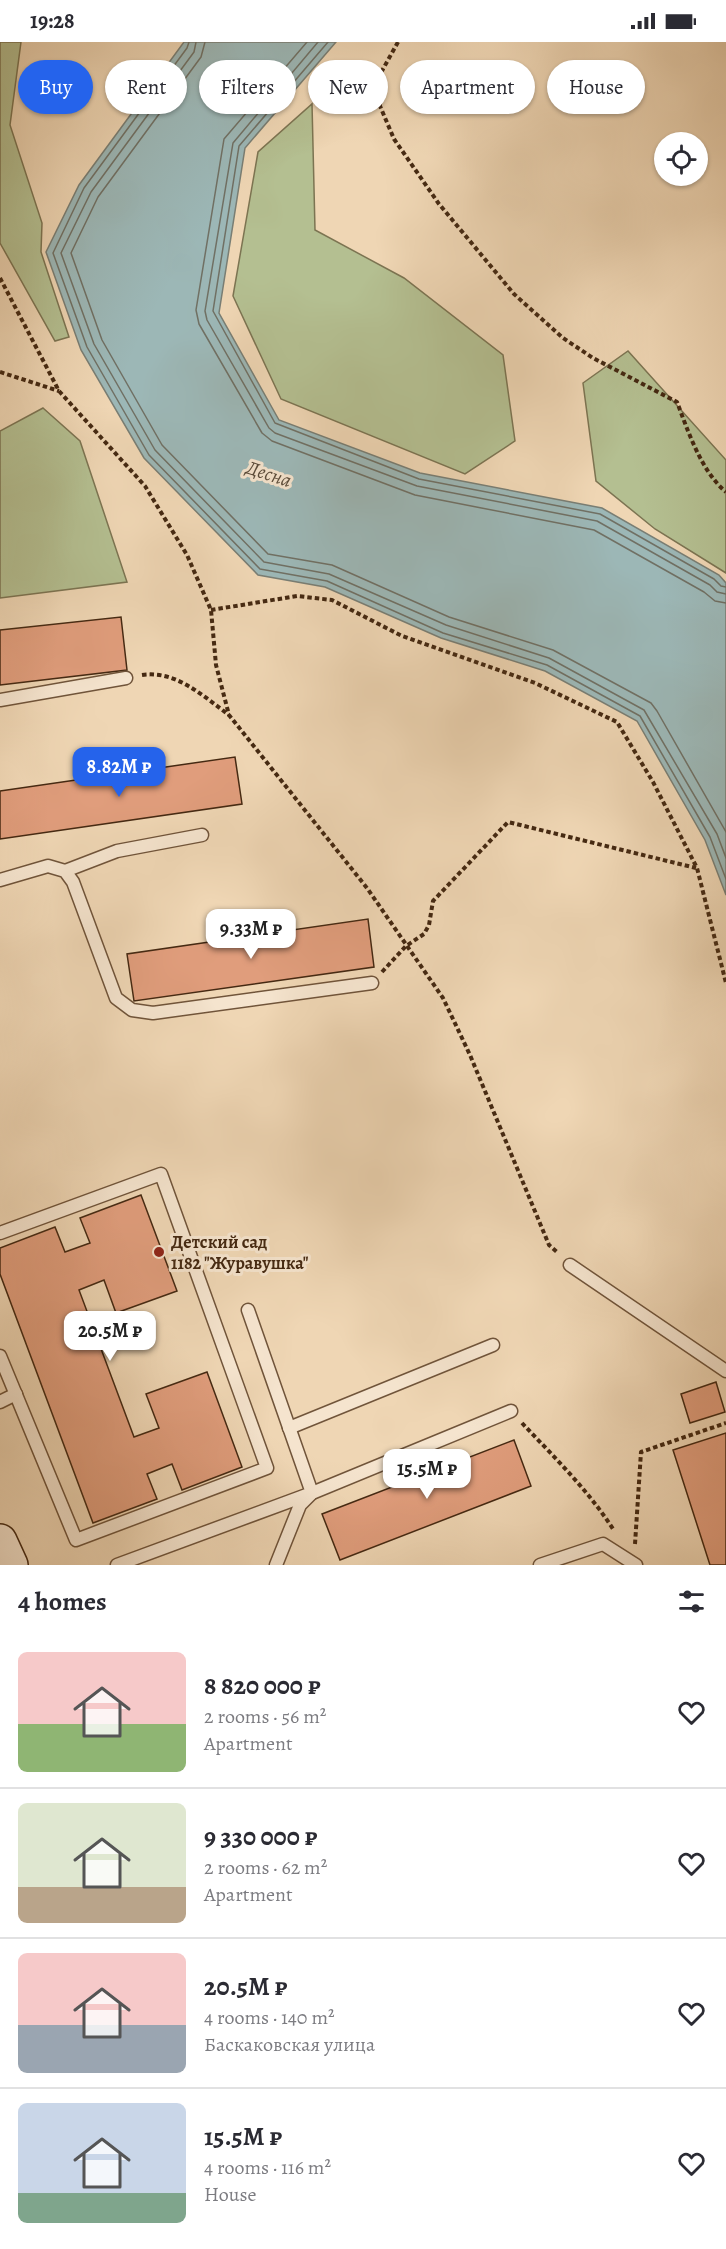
<!DOCTYPE html>
<html lang="en">
<head>
<meta charset="utf-8">
<style>
  :root { --surface:#fff; --page:#f7f7f7; --text:#2b2b33; --muted:#7c7c81; --line:#e1e1e2; --accent:#2563eb }
  body { margin:0; font-family:Alegreya,serif; background:var(--page); color:var(--text); height:100vh; display:flex; flex-direction:column; font-size:22px; white-space:nowrap }
  * { box-sizing:border-box; margin:0 }
  p { font-size:20px; color:var(--muted) }
  .icon { flex:none; width:33px; height:33px; fill:none; stroke:currentColor; stroke-width:2; stroke-linecap:round; stroke-linejoin:round }
  .map { position:relative; height:1523px; overflow:hidden }
  .sheet { display:flex; flex-direction:column; background:var(--surface); flex:1 }
  .sheet>* { flex:none }
  .banner { position:absolute; left:18px; top:18px; width:690px; height:54px; display:flex; gap:12px }
  .fabs { position:absolute; left:654px; top:90px; display:grid; gap:12px }
  .fabs a { display:grid; place-items:center; width:54px; height:54px; border-radius:50%; background:var(--surface); box-shadow:0 2px 4px #0004; font-size:30px }
  .price { position:absolute; translate:-50% -51px; padding:0 14px; border-radius:12px; background:#fff; color:#222; font-size:20px; line-height:39px; filter:drop-shadow(0 2px 3px #0008) }
  .price::after { content:''; position:absolute; left:50%; top:36px; width:18px; height:14px; margin-left:-9px; background:inherit; clip-path:polygon(0 0,100% 0,50% 100%) }
  .price.active { background:var(--accent); color:#fff }
  ul { padding:0; list-style:none }
  li { display:flex; align-items:center; gap:18px; height:150px; padding:0 18px }
  li+li { border-top:2px solid var(--line) }
  li span { display:grid; place-items:center; flex:none; width:168px; height:120px; border-radius:9px; color:#555 }
  li>.icon { margin-inline-start:auto }
  span .icon { width:72px; height:72px; fill:#fffc; stroke-width:1 }
  li b { font-size:26px }
  h2 { display:flex; justify-content:space-between; align-items:center; height:72px; padding:0 18px; font-size:26px }
  .tag { padding:0 21px; border-radius:27px; background:var(--surface); box-shadow:0 2px 4px #0004; font-size:21px; line-height:54px }
  .tag.active { background:var(--accent); color:#fff }
  .status { display:flex; justify-content:space-between; align-items:center; height:42px; padding:0 30px; background:var(--surface); direction:ltr }
  .status svg { height:16px; fill:currentColor }
  .map>svg:first-child { display:block }
  .green { fill:#b4bf91; stroke:#7c7452; stroke-width:1.5 }
  .water { fill:#9cb7b6; stroke:#797e74; stroke-width:1.5 }
  .lines { fill:none; stroke-linecap:round; stroke-linejoin:round }
  .shore { stroke:#707064; stroke-width:1.5 }
  .building { fill:#e09d7c; stroke:#452912; stroke-width:1.5 }
  .lane-casing { stroke:#70543a; stroke-width:15 }
  .secondary-casing { stroke:#452912; stroke-width:36 }
  .path { stroke:#452912; stroke-width:4; stroke-dasharray:4.5 3; stroke-linecap:butt }
  .lane { stroke:#f5e4ce; stroke-width:12 }
  .secondary { stroke:#f5e4ce; stroke-width:33 }
  .poi-dot { fill:#8f2418; stroke:#f5e4ce; stroke-width:2 }
  .labels { text-anchor:middle; dominant-baseline:central; stroke-width:6; stroke-linejoin:round; paint-order:stroke }
  .poi-label { font-size:18px; font-weight:bold; fill:#452912; stroke:#f5e4ce; text-anchor:start }
  .water-label { font-size:20px; font-style:italic; fill:#5b4c3b; stroke:#f5e4ce }
</style>
</head>
<body>
<div class="status"><b>19:28</b><svg viewBox="0 0 49 12"><path d="M0 12V9h3v3zM5 12V6h3v6zM10 12V3h3v9zM15 12V0h3v12zM26 1h20v11H26zM47 4h2v5h-2z"/></svg></div>
<div class="map">
<svg width="726" height="1523" viewBox="0 0 726 1523">
  <rect width="100%" height="100%" fill="#efd6b4"/>
  <filter id="stains"><feTurbulence type="fractalNoise" baseFrequency=".00333" numOctaves="4"/><feColorMatrix values="0 0 0 0 .2 0 0 0 0 .09 0 0 0 0 .02 0 0 0 .5 -.17"/></filter>
  <radialGradient id="worn" r=".72"><stop offset=".6" stop-color="#630" stop-opacity="0"/><stop offset="1" stop-color="#630" stop-opacity=".3"/></radialGradient>
  <g class="green">
    <path d="M0 0H21L10 83 42 181 41 210 69 295 55 299 0 201Z"/>
    <path d="M312 62 315 188 404 236 503 313 515 399 465 432 281 357 233 254 258 110Z"/>
    <path d="M628 309 726 418V531L655 487 596 439 583 341Z"/>
    <path d="M43 366 80 399 127 540 0 556V389Z"/>
  </g>
  <path class="water" d="M184 0H336L245 106 219 271 279 378 420 431 602 466 719 533 726 541V853L705 798 637 679 545 629 441 596 325 545 258 533 144 416 81 308 46 210 79 143Z"/>
  <g class="lines">
    <g class="shore">
      <path d="M189 0 187 6 84 146 53 211 87 305 149 413 260 527 327 539 443 591 547 623 640 674 710 795 726 837"/>
      <path d="M196 0 194 10 91 150 61 211 94 302 155 408 264 520 329 532 446 583 549 616 644 668 717 792 726 816"/>
      <path d="M205 0 201 15 98 155 71 211 102 298 162 403 268 512 332 523 449 575 553 608 651 661 657 669 726 790"/>
      <path d="M307 0 224 97 196 268 199 282 262 391 272 399 415 453 594 488 704 550 715 559 726 561"/>
      <path d="M318 0 233 101 205 269 207 278 269 386 275 391 417 444 597 479 710 543 717 550 726 552"/>
      <path d="M328 0 239 104 213 269 275 381 419 437 600 472 714 537 721 544 726 545"/>
    </g>
  </g>
  <g class="building">
    <path d="M121 575 127 628 0 643V588Z"/>
    <path d="M235 715 242 762 0 797V749Z"/>
    <path d="M368 877 374 925 134 959 127 912Z"/>
    <path d="M141 1153 177 1249 116 1271 104 1238 79 1248 134 1395 159 1386 146 1352 207 1330 242 1425 182 1448 172 1422 147 1432 157 1457 93 1481 0 1232V1206L55 1185 65 1210 90 1201 80 1176Z"/>
    <path d="M716 1340 725 1370 690 1381 681 1352Z"/>
    <path d="M726 1391V1523H710L673 1408Z"/>
    <path d="M514 1398 531 1444 340 1518 322 1472Z"/>
  </g>
  <g class="lines">
    <defs>
      <g id="lane">
        <path d="M0 658 126 636"/>
        <path d="M65 829 117 809 202 793"/>
        <path d="M0 838 48 824 65 829 73 840 116 956 132 968 153 971 372 941"/>
        <path d="M0 1191 161 1132 267 1426 76 1498 0 1314"/>
        <path d="M570 1223 726 1329"/>
        <path d="M0 1360 16 1352"/>
        <path d="M289 1386 493 1303"/>
        <path d="M117 1523 312 1451 248 1268"/>
        <path d="M276 1523 300 1463 312 1451 511 1369"/>
        <path d="M540 1523 603 1502 636 1523"/>
      </g>
      <path id="secondary" d="M0 1499 11 1523"/>
    </defs>
    <use href="#lane" class="lane-casing"/>
    <use href="#secondary" class="secondary-casing"/>
    <g class="path">
      <path d="M398 0 378 36 380 64 394 97 439 162 514 252 563 296 593 316 677 360C688 389 701 429 726 450"/>
      <path d="M0 236 59 349 145 444 187 513 211 568 216 623 229 673 367 846 443 956 470 1013 549 1203 558 1211"/>
      <path d="M0 330 59 349"/>
      <path d="M211 568 297 554 332 558 402 594 535 641 617 680 653 740 697 826 726 941"/>
      <path d="M142 633C176 628 203 654 229 673"/>
      <path d="M382 930 406 904 424 892 429 883 433 859 508 780 696 826"/>
      <path d="M522 1381C554 1415 588 1448 613 1487"/>
      <path d="M635 1502 641 1410 726 1381"/>
    </g>
    <use href="#lane" class="lane"/>
    <use href="#secondary" class="secondary"/>
  </g>
  <circle class="poi-dot" cx="159" cy="1210" r="6"/>
  <g class="labels">
    <g class="poi-label">
      <text x="171" y="1200">Детский сад<tspan x="171" dy="21">1182 "Журавушка"</tspan></text>
    </g>
    <g class="water-label">
      <text transform="translate(269 432) rotate(18)">Десна</text>
    </g>
  </g>
  <rect width="100%" height="100%" filter="url(#stains)"/>
  <rect width="100%" height="100%" fill="url(#worn)"/>
</svg>
<div class="fabs">
<a><svg class="icon" aria-label="locate" viewBox="0 0 24 24"><circle cx="12" cy="12" r="6"/><path d="M12 2v4M12 18v4M2 12h4M18 12h4"/></svg></a>
</div>
<b class="price active" style="left:119px;top:756px">8.82M ₽</b>
<b class="price" style="left:251px;top:918px">9.33M ₽</b>
<b class="price" style="left:110px;top:1320px">20.5M ₽</b>
<b class="price" style="left:427px;top:1458px">15.5M ₽</b>
<div class="banner">
<a class="tag active">Buy</a>
<a class="tag">Rent</a>
<a class="tag">Filters</a>
<a class="tag">New</a>
<a class="tag">Apartment</a>
<a class="tag">House</a>
</div>
</div>
<section class="sheet">
<h2>4 homes<svg class="icon" aria-label="filters" viewBox="0 0 24 24"><path d="M4 7h16M4 17h16"/><circle cx="9" cy="7" r="2"/><circle cx="15" cy="17" r="2"/></svg></h2>
<ul>
<li><span style="background:linear-gradient(#f6c9c9 60%,#8fb573 0)"><svg class="icon" aria-label="home" viewBox="0 0 24 24"><path d="M3 11l9-7 9 7M6 9v11h12V9"/></svg></span><div><b>8 820 000 ₽</b><p>2 rooms · 56 m²</p><p>Apartment</p></div><svg class="icon" aria-label="heart" viewBox="0 0 24 24"><path d="M12 20l-8-8c-3-5 5-10 8-4 3-6 11-1 8 4z"/></svg></li>
<li><span style="background:linear-gradient(#dfe7d0 70%,#b9a48a 0)"><svg class="icon" aria-label="home" viewBox="0 0 24 24"><path d="M3 11l9-7 9 7M6 9v11h12V9"/></svg></span><div><b>9 330 000 ₽</b><p>2 rooms · 62 m²</p><p>Apartment</p></div><svg class="icon" aria-label="heart" viewBox="0 0 24 24"><path d="M12 20l-8-8c-3-5 5-10 8-4 3-6 11-1 8 4z"/></svg></li>
<li><span style="background:linear-gradient(#f6c9c9 60%,#9aa5b1 0)"><svg class="icon" aria-label="home" viewBox="0 0 24 24"><path d="M3 11l9-7 9 7M6 9v11h12V9"/></svg></span><div><b>20.5M ₽</b><p>4 rooms · 140 m²</p><p>Баскаковская улица</p></div><svg class="icon" aria-label="heart" viewBox="0 0 24 24"><path d="M12 20l-8-8c-3-5 5-10 8-4 3-6 11-1 8 4z"/></svg></li>
<li><span style="background:linear-gradient(#c9d6e8 75%,#7fa58c 0)"><svg class="icon" aria-label="home" viewBox="0 0 24 24"><path d="M3 11l9-7 9 7M6 9v11h12V9"/></svg></span><div><b>15.5M ₽</b><p>4 rooms · 116 m²</p><p>House</p></div><svg class="icon" aria-label="heart" viewBox="0 0 24 24"><path d="M12 20l-8-8c-3-5 5-10 8-4 3-6 11-1 8 4z"/></svg></li>
</ul>
</section>
</body>
</html>
